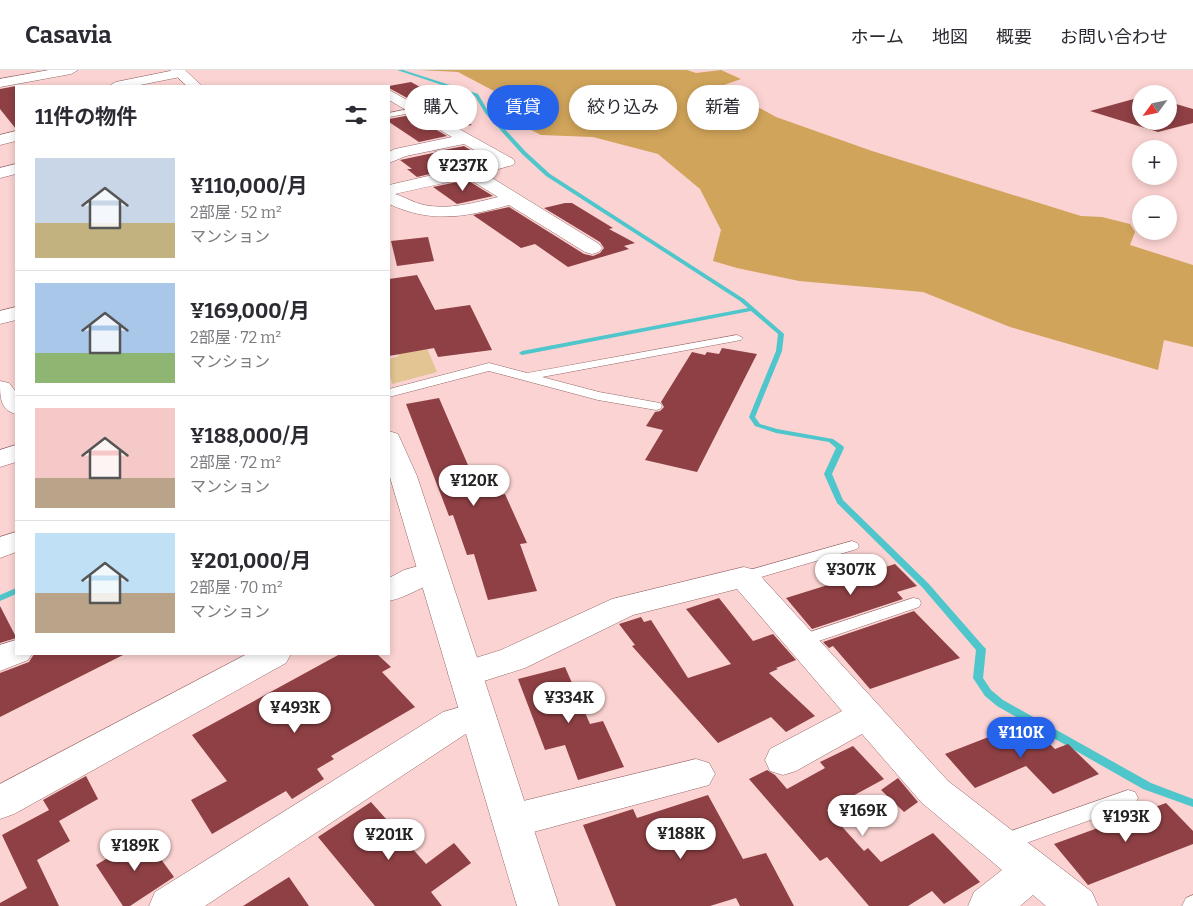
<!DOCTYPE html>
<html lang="ja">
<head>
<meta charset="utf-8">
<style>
  :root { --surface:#fff; --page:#f7f7f7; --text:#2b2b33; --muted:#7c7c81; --line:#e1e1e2; --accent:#2563eb }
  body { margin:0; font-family:Bitter,"Noto Sans JP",serif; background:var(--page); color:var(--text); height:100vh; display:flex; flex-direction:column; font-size:19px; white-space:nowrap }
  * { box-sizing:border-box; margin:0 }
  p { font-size:16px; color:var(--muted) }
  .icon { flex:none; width:28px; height:28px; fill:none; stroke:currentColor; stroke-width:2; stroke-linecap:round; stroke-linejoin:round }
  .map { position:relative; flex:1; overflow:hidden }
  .panel { position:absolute; left:15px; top:15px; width:375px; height:570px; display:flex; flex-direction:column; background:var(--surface); border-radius:0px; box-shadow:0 2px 8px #0003 }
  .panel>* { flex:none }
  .guide { position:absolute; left:405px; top:15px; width:475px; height:45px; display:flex; gap:10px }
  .needle { width:32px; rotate:237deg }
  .buttons { position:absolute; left:1132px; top:15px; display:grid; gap:10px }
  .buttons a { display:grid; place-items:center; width:45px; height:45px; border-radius:50%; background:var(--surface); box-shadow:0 2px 8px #0003; font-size:25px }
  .price { position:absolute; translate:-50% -42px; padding:0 11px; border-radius:18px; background:#fff; color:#222; font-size:16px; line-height:32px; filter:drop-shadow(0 1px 2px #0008) }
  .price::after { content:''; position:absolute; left:50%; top:30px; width:15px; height:11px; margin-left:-8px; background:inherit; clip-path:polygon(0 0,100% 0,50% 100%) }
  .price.on { background:var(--accent); color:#fff }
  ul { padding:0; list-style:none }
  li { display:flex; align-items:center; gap:15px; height:125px; padding:0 20px }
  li+li { border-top:1px solid var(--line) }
  li span { display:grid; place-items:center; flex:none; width:140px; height:100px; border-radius:0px; color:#555 }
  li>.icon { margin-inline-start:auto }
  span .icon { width:60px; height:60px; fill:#fffc; stroke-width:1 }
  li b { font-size:21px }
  h2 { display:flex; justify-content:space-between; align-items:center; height:60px; padding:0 20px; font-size:21px }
  .tag { padding:0 18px; border-radius:22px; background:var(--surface); box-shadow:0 2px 8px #0003; font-size:18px; line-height:45px }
  .tag.on { background:var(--accent); color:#fff }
  header { display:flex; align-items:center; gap:30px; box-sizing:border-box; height:70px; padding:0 25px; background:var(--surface); border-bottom:1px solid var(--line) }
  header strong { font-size:24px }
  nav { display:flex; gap:28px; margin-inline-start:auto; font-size:18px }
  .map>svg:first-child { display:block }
  .green { fill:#e3c493 }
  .forest { fill:#d0a45a }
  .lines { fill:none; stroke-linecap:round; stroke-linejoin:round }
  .stream { fill:#4fc6cb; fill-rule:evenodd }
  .building { fill:#8e4044 }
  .service-casing { stroke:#956969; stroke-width:1 }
  .minor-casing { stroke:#956969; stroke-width:1 }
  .tertiary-casing { stroke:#956969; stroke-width:1 }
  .service { fill:#fff; fill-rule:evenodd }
  .minor { fill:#fff; fill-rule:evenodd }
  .tertiary { fill:#fff; fill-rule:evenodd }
</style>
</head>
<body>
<header>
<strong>Casavia</strong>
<nav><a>ホーム</a><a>地図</a><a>概要</a><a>お問い合わせ</a></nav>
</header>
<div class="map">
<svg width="1193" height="836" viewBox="0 0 1193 836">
  <rect width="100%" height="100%" fill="#fbd3d2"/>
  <path class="green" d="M424 271 437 302 392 314 389 302V289L399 286 396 276Z"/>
  <path class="forest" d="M420 0H687L696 3 721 0 741 9 724 15 727 20 776 47 872 81 1081 146 1102 147 1130 154 1135 162 1130 175 1193 195V277L1164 270 1158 300 1010 257 923 222 799 211 737 198 713 191 721 160 700 119 658 84 593 67 541 65 513 51 524 37 458 2Z"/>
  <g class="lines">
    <g class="stream">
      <path d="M397 0H403L478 24 488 41 526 82 550 104 744 229 783 263 784 264 782 281 755 347 760 354 777 359 833 369 843 376 844 378 832 404 843 430 928 513 984 577 986 579 983 608 991 620 1003 630 1151 713 1193 729V737L1143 719 997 636 985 626 973 608 976 580 922 517 837 433 824 404 836 378 829 372 776 363 755 356 749 347 776 281 778 264 751 241 522 285 520 284 519 283 522 281 748 238 740 231 546 106 522 84 485 43 475 26Z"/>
      <path d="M16 518V524L0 531V525Z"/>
    </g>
  </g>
  <g class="building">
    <path d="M411 12 462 40 452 42 472 55 460 57 389 18V16Z"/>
    <path d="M16 16V59L0 39V19Z"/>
    <path d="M1141 27V51H1169V32L1193 39V53L1158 62 1090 41Z"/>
    <path d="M411 45 447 66 419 72 389 52V49Z"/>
    <path d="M464 76 475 83 445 89 434 82Z"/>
    <path d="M433 83 456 98 417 107 407 99H412L400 90Z"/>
    <path d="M467 110 493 126 457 134 433 117Z"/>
    <path d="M565 133H572L613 158 609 159 635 173 624 176 629 179 568 197 535 174 521 178 473 145 509 137 584 184 593 186 600 183 604 178 600 172 544 138Z"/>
    <path d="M428 167 434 191 397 196 391 171Z"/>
    <path d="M417 205 435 240 470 235 492 280 438 287 434 278 389 286V209Z"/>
    <path d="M722 278 757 284 697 402 645 390 663 360 646 356 655 342 660 341 664 337 661 332 692 282 705 285 707 282 719 284Z"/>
    <path d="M439 328 474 409 479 408 483 417 489 416 494 427 505 424 527 473 520 474 537 521 488 530 474 484 467 485 453 445 449 446 406 334Z"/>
    <path d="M895 494 917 516 897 522 903 529 812 559 786 528Z"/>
    <path d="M719 528 753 571 773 564 796 590 776 598 778 599 769 603 815 646 786 662 771 647 718 673 632 576 635 575 619 554 641 547 644 552 651 550 688 608 731 594 686 539Z"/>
    <path d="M0 536 16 567V568L0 573Z"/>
    <path d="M914 541 960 588 870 619 833 576 829 578 823 572Z"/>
    <path d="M34 584H125L0 647V603L29 592Z"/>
    <path d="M340 584H377L391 597 382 602 415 637 331 686 334 689 317 699 324 709 292 729 286 721 212 764 191 730 227 711 192 665Z"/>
    <path d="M565 597 590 654 603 651 624 697 578 710 565 675 545 680 518 609Z"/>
    <path d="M1027 652 1055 679 1068 674 1099 704 1053 724 1026 696 975 718 945 684Z"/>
    <path d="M853 676 884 709 827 740 864 781 868 778 881 792 933 763 980 812 944 834 932 821 908 836H869L827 787 820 791 749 709 767 700 775 705 787 719 825 698 820 692Z"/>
    <path d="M86 706 98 729 59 751 70 771 37 790 59 836H0V833L27 818 2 765 49 740 43 730Z"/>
    <path d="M898 708 918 732 904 742 881 720Z"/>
    <path d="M708 725 743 789 766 783 794 836H740L736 828 710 836H616L583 755 633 739 637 748Z"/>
    <path d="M371 732 426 794 454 773 471 793 431 822 442 836H375L318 767Z"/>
    <path d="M1166 733 1193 761V774L1088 815 1054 774Z"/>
    <path d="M144 766 174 807 130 836H123L96 795Z"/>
    <path d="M289 807 309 836H243Z"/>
  </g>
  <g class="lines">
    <defs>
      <g id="service">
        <path d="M414 38 418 40 417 42 389 47V43Z"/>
        <path d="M737 265 743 268 741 270 542 307 599 322 660 333 662 336 660 339 656 340 598 330 489 301 389 327V319L489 293 527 303Z"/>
        <path d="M852 471 857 473 859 476 857 479 744 512 739 511 736 507 739 503Z"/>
        <path d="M913 528 919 529 921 533 919 537 801 577 795 575 793 571 795 567Z"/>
        <path d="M1128 720 1135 722 1138 728 1135 734 1004 781 997 778 994 772 997 766Z"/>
        <path d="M1193 825V836H1182L1186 828Z"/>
      </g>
      <g id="minor">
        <path d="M49 0H78L71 4 0 17V9Z"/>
        <path d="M175 0H185L187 3 185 6 135 16H109L116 12Z"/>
        <path d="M389 20 513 89 515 92 513 95 484 103 599 174 602 178 599 182 592 184 585 182 509 135C465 147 433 154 389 134V115L493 91 464 74 406 86 389 93V82L395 79 452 67 389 30ZM467 108 498 127C474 133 449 140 424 135 414 133 405 127 395 124Z"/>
        <path d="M16 61V71L0 75V65Z"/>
        <path d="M16 94V104L0 108V98Z"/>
        <path d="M16 237V250L0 254V241Z"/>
        <path d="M0 311 9 313 16 322V344C0 340 0 327 0 311Z"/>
        <path d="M16 375V392L0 397V380Z"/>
        <path d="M16 462V482L0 488V467Z"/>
        <path d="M433 492 444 495 448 502 444 509C424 515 408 527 389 531V508L404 500Z"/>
        <path d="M744 497 755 500 948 711 1092 822 1098 836H1046L1033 825 1020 836H968L974 822 1002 800 922 733 862 664 796 701 783 705 770 701 765 690 770 679 842 641 737 519 633 545 525 598 465 617 453 613 448 604 453 595 501 580 612 529Z"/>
        <path d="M16 570V584H32L28 590 0 601V575Z"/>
        <path d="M247 584H291L286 593 14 744 0 749V714Z"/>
        <path d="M478 632 490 636 496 646 490 656 467 663 205 836H149L155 822 443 642Z"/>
        <path d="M696 689 709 693 715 704 709 715 511 768 497 763 492 751 497 739 511 734Z"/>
      </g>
      <g id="tertiary">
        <path d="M170 0H185L202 16H187Z"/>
        <path d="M389 361 398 364 417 406 559 836H517L389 404Z"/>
      </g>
    </defs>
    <use href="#service" class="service-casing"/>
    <use href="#minor" class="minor-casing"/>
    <use href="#tertiary" class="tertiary-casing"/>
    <use href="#service" class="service"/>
    <use href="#minor" class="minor"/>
    <use href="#tertiary" class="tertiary"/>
  </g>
</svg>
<div class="buttons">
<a><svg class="needle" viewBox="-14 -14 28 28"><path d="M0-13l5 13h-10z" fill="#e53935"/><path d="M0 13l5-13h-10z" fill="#7c7c81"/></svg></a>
<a>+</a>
<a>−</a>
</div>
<b class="price" style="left:463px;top:122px">¥237K</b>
<b class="price" style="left:474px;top:437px">¥120K</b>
<b class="price" style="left:851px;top:526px">¥307K</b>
<b class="price" style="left:569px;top:654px">¥334K</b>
<b class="price" style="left:295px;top:664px">¥493K</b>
<b class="price on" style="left:1021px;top:689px">¥110K</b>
<b class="price" style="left:863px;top:767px">¥169K</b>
<b class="price" style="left:1126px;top:773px">¥193K</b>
<b class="price" style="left:681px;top:790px">¥188K</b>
<b class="price" style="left:389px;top:791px">¥201K</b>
<b class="price" style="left:135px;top:802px">¥189K</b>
<div class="guide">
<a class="tag">購入</a>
<a class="tag on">賃貸</a>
<a class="tag">絞り込み</a>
<a class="tag">新着</a>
</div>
<section class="panel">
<h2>11件の物件<svg class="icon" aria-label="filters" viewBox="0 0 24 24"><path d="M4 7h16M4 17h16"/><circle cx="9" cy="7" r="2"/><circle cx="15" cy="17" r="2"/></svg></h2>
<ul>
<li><span style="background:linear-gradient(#c9d6e8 65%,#c2b280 0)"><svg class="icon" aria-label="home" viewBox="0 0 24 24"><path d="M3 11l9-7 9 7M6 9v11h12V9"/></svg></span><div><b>¥110,000/月</b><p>2部屋 · 52 m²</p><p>マンション</p></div></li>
<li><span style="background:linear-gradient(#a9c7e8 70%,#8fb573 0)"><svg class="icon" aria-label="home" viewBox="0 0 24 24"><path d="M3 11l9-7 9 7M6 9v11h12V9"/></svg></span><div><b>¥169,000/月</b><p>2部屋 · 72 m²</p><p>マンション</p></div></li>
<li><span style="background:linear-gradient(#f6c9c9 70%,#b9a48a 0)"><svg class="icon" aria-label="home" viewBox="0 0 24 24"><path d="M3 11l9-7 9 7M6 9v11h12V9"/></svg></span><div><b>¥188,000/月</b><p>2部屋 · 72 m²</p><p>マンション</p></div></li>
<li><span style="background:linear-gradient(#bfe0f5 60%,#b9a48a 0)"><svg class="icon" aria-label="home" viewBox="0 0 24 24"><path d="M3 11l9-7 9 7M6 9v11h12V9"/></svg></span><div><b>¥201,000/月</b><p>2部屋 · 70 m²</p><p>マンション</p></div></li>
</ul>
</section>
</div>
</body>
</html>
